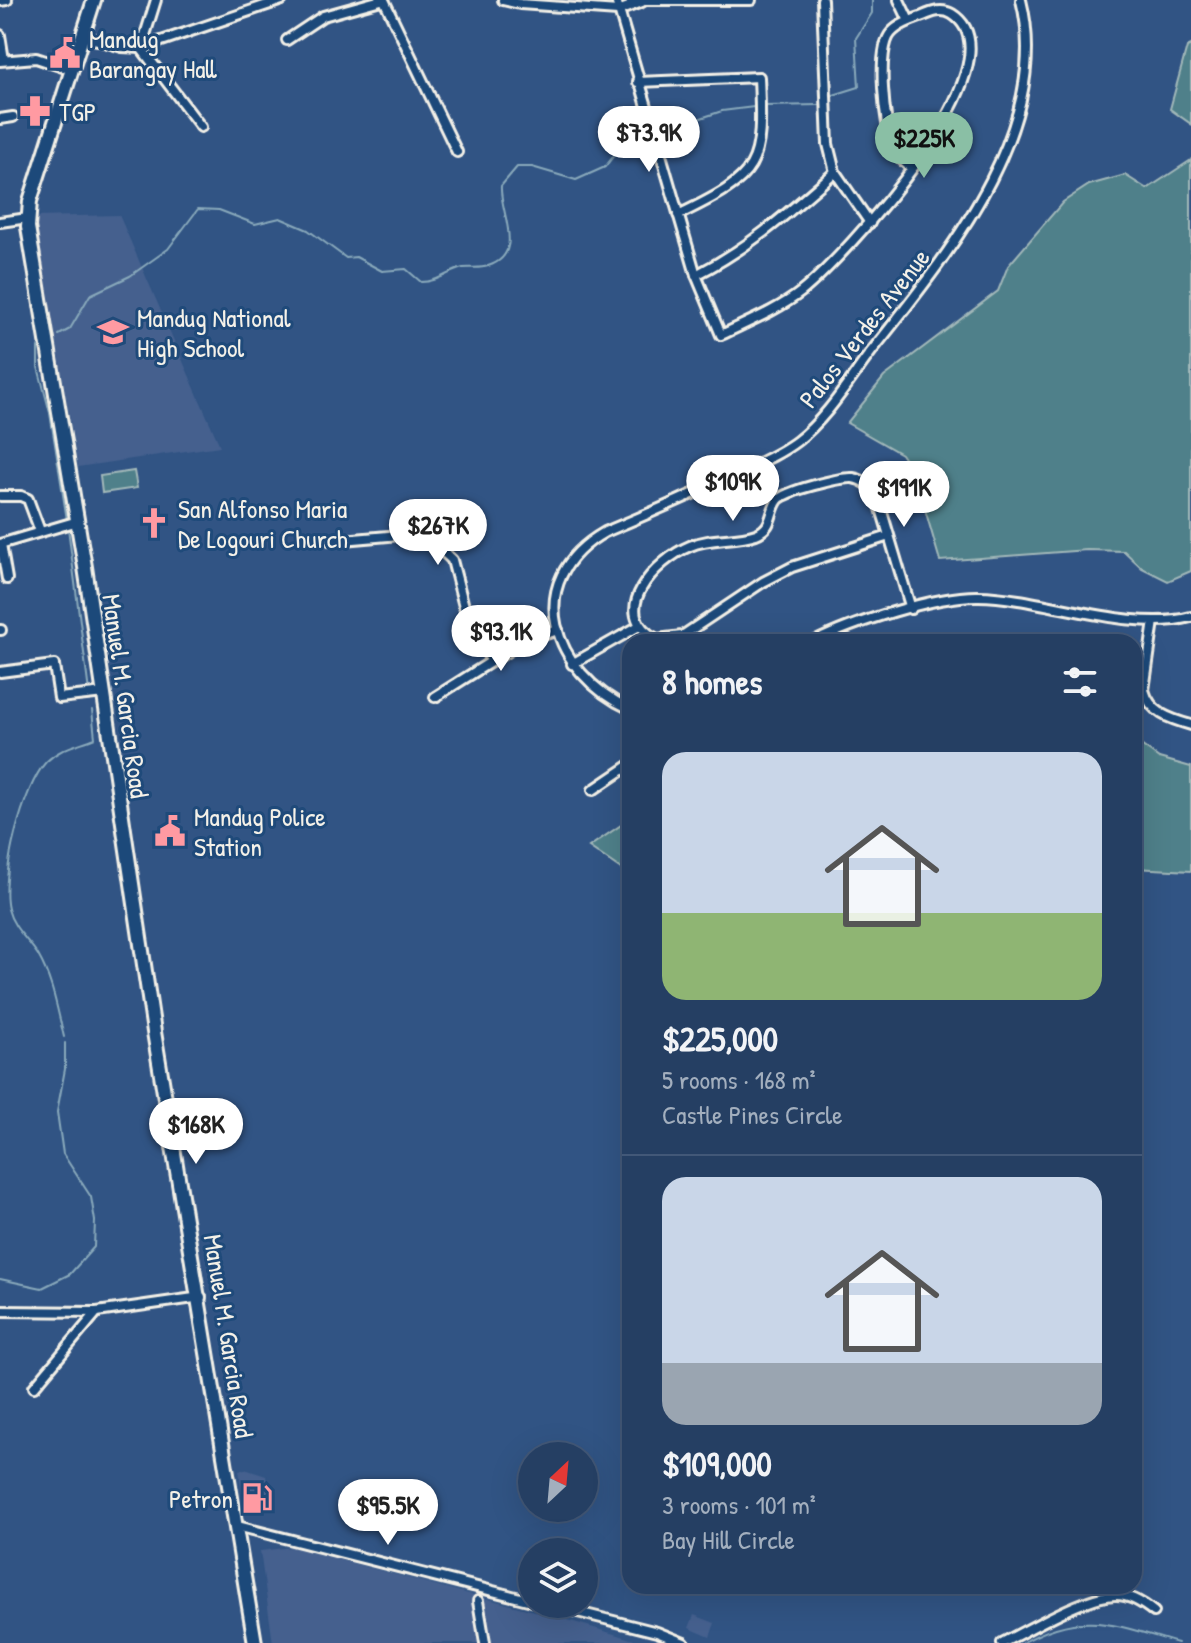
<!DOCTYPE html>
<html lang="en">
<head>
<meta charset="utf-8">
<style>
  :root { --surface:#253f63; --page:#2d4669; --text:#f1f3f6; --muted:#a3afbe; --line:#425878; --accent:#8abfa5 }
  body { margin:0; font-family:"Patrick Hand",sans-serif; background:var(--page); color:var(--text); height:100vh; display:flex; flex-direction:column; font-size:30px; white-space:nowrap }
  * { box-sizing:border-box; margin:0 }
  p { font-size:26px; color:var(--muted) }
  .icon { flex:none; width:44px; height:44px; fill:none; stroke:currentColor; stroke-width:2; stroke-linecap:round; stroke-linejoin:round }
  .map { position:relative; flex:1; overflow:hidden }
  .side { position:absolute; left:622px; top:634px; width:520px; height:960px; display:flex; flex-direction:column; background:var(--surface); border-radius:24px; box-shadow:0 8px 32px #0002,0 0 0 2px var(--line) }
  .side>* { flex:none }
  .needle { width:52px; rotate:26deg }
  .fabs { position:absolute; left:518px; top:1442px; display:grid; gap:16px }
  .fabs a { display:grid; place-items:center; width:80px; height:80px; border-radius:50%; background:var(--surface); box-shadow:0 8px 32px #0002,0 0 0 2px var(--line); font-size:40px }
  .price { position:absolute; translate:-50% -68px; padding:0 18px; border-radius:28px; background:#fff; color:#222; font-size:26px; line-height:52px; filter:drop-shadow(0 2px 4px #0008) }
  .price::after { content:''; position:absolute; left:50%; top:48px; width:24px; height:18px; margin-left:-12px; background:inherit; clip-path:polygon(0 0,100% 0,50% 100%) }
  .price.selected { background:var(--accent); color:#111 }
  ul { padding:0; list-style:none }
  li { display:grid; align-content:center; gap:16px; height:424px; padding:0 40px }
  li+li { border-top:2px solid var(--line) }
  li span { display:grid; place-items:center; height:248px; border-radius:24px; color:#555 }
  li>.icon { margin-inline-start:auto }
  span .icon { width:144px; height:144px; fill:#fffc; stroke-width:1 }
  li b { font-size:34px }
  h2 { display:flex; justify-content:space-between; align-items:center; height:96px; padding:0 40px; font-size:34px }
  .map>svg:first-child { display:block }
  .built { fill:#44608e }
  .green { fill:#4f808a; stroke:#a2b8b9; stroke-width:2 }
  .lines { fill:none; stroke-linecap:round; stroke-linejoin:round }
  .stream { stroke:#89a9bb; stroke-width:2 }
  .street-casing { stroke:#f4f1e8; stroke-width:14 }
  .secondary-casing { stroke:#f4f1e8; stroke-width:18 }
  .street { stroke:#1f4a7a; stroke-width:8 }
  .secondary { stroke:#1f4a7a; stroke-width:12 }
  .labels { text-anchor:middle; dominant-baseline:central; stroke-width:6; stroke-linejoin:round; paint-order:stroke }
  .poi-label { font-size:26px; fill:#f4f1e8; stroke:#1f4a7a; text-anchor:start }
  .street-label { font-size:26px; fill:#f4f1e8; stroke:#1f4a7a }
</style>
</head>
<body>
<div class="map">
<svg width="1191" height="1643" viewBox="0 0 1191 1643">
  <rect width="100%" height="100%" fill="#315484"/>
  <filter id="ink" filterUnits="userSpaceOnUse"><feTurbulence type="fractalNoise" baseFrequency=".0125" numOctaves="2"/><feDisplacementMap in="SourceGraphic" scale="16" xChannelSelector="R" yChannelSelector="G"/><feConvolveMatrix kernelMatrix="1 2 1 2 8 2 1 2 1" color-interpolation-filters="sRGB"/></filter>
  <g filter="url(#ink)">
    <g class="built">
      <path d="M119 215 220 446 78 467 35 217Z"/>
      <path d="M245 1469 266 1476 271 1509 245 1513 239 1470Z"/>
      <path d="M291 1547 561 1618 644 1643H273L260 1551Z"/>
      <path d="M694 1615 715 1623 710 1637 689 1628Z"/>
    </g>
    <g class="green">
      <path d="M1191 45V124L1170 109 1187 47Z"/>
      <path d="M1191 160V571L1168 581 1142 568 1124 551 1087 550 940 561 915 475 901 454 847 423 884 377 998 291 1008 266 1063 202 1089 185 1125 175 1147 189Z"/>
      <path d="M134 471 137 488 102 493 100 476Z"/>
      <path d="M1134 740 1159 758 1191 767V871L1134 868Z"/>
      <path d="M630 819V875L589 847Z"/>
    </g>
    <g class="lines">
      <g class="stream">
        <path d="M830 96 859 87 856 38 872 13V0"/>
        <path d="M764 106 820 105"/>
        <path d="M659 132 722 111 754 107"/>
        <path d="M59 335 70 329 90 295 130 276 168 249 198 209 219 210 255 224 280 218 308 230 346 258 356 257 382 271 406 269 421 282C438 282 447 272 463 268 471 267 480 269 488 266 527 254 499 211 501 186L517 167H532L576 180 605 167 619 149 647 139"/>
        <path d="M38 347V367L50 413 67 520"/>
        <path d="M68 528 89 692"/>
        <path d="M64 1037C57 1009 53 981 38 955 28 939 13 929 8 909 0 876 23 787 46 762 61 747 78 745 95 738L92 710"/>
        <path d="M0 1279 42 1288 70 1274 94 1247 95 1221 91 1197 63 1154 57 1112 65 1069V1043"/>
        <path d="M1022 1643C1083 1608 1115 1625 1178 1643"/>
      </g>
      <defs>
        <g id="street">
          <path d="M384 0 457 152"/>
          <path d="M503 0 520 4 618 11 642 2"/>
          <path d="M616 0 696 275 721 335C748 322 778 310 801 292 841 260 1027 61 952 14 942 8 932 12 923 16 912 20 899 24 891 33 876 49 884 126 893 146 897 156 904 162 912 169"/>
          <path d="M630 0H751"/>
          <path d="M822 0 828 144 835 172 870 223"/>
          <path d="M899 0 909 21"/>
          <path d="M0 1 7 0"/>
          <path d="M0 35 4 60"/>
          <path d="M83 36 122 47 141 48 282 0"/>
          <path d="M287 40 323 16 381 0"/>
          <path d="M141 48 201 127"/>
          <path d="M141 48 156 0"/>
          <path d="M0 61 36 58 72 70"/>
          <path d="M638 82 759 77C763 167 761 175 678 215"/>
          <path d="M0 119 13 117"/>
          <path d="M0 222 28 218"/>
          <path d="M696 275C751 247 789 212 835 172"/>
          <path d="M0 496H21L28 499 40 531"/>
          <path d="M889 536 792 567 763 582 682 636 657 639C606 613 656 560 690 546 710 537 735 541 756 534 774 527 769 512 778 500 785 491 841 477 853 478 865 480 871 487 877 495L911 609"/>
          <path d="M331 541 400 535 432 541 452 560 468 622 491 660"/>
          <path d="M0 544 78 521"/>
          <path d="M1 544 7 579"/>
          <path d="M1154 621 1144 690C1150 713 1170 719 1191 725"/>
          <path d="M0 630H1"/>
          <path d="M814 642C852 623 936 595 979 596 1042 597 1131 633 1191 617"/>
          <path d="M572 664 639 626"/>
          <path d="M0 672 54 665 59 698 104 693"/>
          <path d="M435 697 524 641 558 630"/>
          <path d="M630 709C553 673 519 581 605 532 646 515 687 497 727 478 751 466 776 457 797 441 827 418 849 381 871 352 945 258 1054 129 1021 0"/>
          <path d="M593 790 630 765"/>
          <path d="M0 1311 97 1312 201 1297"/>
          <path d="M34 1387 97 1312"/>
          <path d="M237 1526 532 1601"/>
          <path d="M478 1601 485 1643"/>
          <path d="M546 1604 657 1632 684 1643"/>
          <path d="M1002 1643C1030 1629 1083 1597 1114 1595 1128 1594 1143 1603 1154 1612"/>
        </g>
        <path id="secondary" d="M94 0 30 201 28 227 85 567 154 1032 255 1643"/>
      </defs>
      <use href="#street" class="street-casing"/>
      <use href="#secondary" class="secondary-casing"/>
      <use href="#street" class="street"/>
      <use href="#secondary" class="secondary"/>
    </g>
  </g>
  <defs>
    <symbol id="civic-bare" viewBox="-9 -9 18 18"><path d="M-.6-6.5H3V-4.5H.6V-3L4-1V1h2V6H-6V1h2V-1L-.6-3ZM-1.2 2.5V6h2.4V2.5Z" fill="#ff9aa2" stroke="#1f4a7a" stroke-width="2.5" paint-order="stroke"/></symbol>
    <symbol id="pharmacy-bare" viewBox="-9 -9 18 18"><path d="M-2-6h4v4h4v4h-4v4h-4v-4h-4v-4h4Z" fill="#ff9aa2" stroke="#1f4a7a" stroke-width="2.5" paint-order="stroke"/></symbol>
    <symbol id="school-bare" viewBox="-9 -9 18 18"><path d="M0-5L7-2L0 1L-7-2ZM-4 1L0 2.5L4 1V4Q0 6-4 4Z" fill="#ff9aa2" stroke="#1f4a7a" stroke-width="2.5" paint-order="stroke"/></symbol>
    <symbol id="church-bare" viewBox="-9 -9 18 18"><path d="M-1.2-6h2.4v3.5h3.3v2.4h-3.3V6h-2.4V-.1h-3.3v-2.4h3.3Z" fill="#ff9aa2" stroke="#1f4a7a" stroke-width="2.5" paint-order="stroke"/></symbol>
    <symbol id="fuel-bare" viewBox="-9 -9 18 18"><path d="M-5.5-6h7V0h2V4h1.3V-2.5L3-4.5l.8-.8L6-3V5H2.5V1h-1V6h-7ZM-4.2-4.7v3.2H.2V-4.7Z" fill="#ff9aa2" stroke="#1f4a7a" stroke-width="2.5" paint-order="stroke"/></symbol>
  </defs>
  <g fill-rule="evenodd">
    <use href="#civic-bare" x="43" y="31" width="44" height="44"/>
    <use href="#pharmacy-bare" x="13" y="89" width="44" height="44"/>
    <use href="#school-bare" x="91" y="310" width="44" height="44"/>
    <use href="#church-bare" x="132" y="501" width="44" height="44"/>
    <use href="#civic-bare" x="148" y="809" width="44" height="44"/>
    <use href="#fuel-bare" x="235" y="1476" width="44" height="44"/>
  </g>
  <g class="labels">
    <g class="poi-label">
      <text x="89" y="38">Mandug<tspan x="89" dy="30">Barangay Hall</tspan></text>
      <text x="59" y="111">TGP</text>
      <text x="137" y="317">Mandug National<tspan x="137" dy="30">High School</tspan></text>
      <text x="178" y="508">San Alfonso Maria<tspan x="178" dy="30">De Logouri Church</tspan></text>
      <text x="194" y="816">Mandug Police<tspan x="194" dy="30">Station</tspan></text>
      <text x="233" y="1498" text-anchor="end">Petron</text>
    </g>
    <g class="street-label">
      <text transform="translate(864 328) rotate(-52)">Palos Verdes Avenue</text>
      <text transform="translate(126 696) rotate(82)">Manuel M. Garcia Road</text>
      <text transform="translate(229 1336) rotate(81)">Manuel M. Garcia Road</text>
    </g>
  </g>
</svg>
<div class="fabs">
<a><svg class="needle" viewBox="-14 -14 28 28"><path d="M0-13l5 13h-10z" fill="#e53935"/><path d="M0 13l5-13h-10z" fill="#a3afbe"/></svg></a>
<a><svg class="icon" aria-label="layers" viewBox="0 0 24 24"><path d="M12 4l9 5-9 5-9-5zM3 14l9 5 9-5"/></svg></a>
</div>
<b class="price" style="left:649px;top:174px">$73.9K</b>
<b class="price selected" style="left:924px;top:180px">$225K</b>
<b class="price" style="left:733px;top:523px">$109K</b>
<b class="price" style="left:904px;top:529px">$191K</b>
<b class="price" style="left:438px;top:567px">$267K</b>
<b class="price" style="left:501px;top:673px">$93.1K</b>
<b class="price" style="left:196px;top:1166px">$168K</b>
<b class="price" style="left:388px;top:1547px">$95.5K</b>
<section class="side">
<h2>8 homes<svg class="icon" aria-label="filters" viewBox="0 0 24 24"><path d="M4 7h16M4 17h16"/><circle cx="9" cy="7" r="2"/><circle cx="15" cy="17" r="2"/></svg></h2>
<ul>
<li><span style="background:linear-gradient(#c9d6e8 65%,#8fb573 0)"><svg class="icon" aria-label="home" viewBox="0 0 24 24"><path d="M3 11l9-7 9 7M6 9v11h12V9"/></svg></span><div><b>$225,000</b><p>5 rooms · 168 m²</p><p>Castle Pines Circle</p></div></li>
<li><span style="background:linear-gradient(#c9d6e8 75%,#9aa5b1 0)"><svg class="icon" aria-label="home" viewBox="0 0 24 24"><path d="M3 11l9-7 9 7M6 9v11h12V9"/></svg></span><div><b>$109,000</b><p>3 rooms · 101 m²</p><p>Bay Hill Circle</p></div></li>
</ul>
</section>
</div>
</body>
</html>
